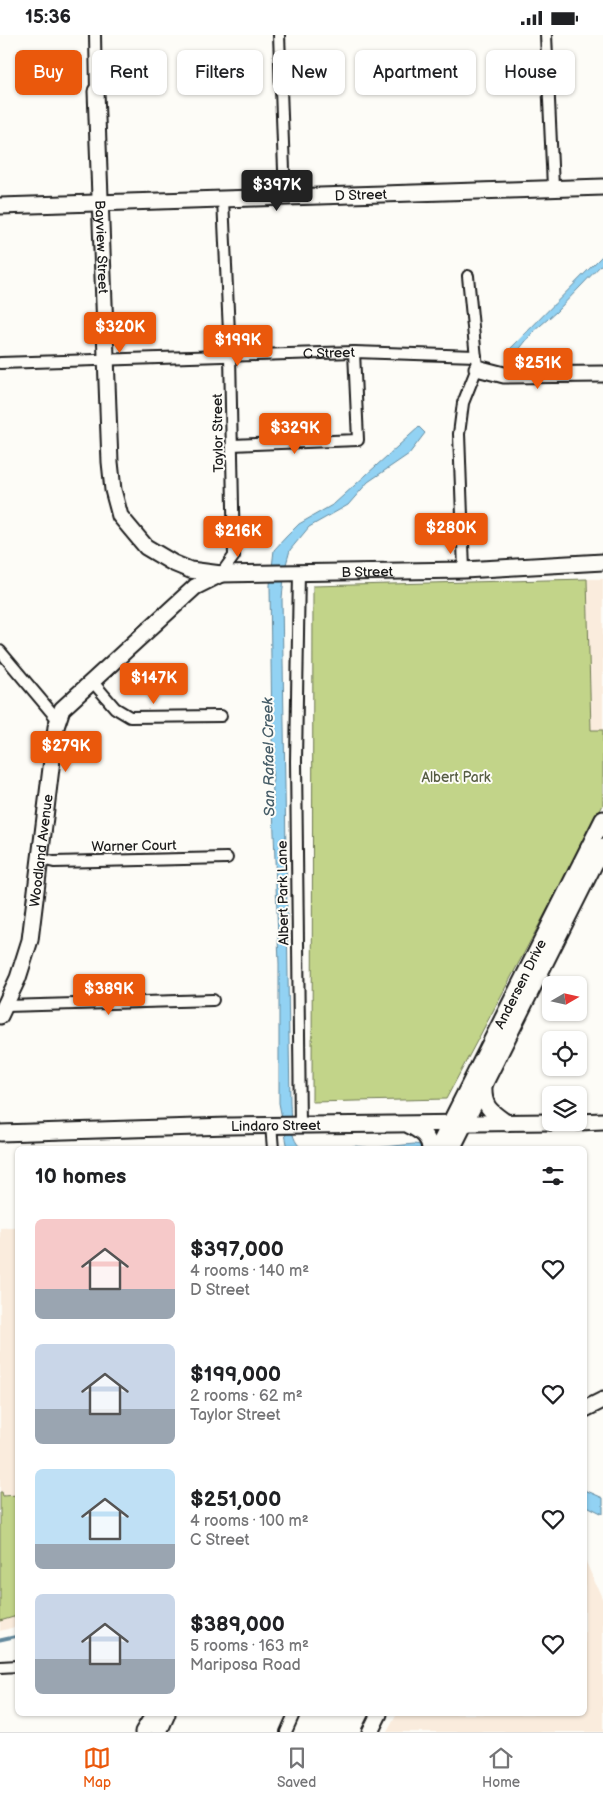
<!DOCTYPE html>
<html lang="en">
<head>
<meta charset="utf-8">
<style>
  :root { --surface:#fff; --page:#f2f2f2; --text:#202124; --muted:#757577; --line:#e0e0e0; --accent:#ea580c }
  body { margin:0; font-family:"Balsamiq Sans",sans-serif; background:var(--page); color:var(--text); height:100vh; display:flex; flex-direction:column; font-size:19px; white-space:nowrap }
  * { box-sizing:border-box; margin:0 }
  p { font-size:16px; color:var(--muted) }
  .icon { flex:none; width:28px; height:28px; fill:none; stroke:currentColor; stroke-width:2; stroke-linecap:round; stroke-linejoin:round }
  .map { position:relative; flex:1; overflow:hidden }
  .side { position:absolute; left:15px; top:1111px; width:572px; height:570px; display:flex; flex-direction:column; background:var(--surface); border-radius:8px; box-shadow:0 1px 4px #0004 }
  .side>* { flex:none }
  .hud { position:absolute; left:15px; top:15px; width:574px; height:45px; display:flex; gap:10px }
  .needle { width:32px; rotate:81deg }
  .fabs { position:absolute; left:542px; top:941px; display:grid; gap:10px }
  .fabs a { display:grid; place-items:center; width:45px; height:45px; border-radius:8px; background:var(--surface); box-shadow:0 1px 4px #0004; font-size:25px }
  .price { position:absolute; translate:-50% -42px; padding:0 11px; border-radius:5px; background:var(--accent); color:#fff; font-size:16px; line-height:32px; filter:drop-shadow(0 1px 2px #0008) }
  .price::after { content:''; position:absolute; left:50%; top:30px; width:15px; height:11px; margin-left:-8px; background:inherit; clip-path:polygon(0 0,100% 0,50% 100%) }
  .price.selected { background:#222; color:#fff }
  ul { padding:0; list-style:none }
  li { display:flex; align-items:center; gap:15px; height:125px; padding:0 20px }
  li span { display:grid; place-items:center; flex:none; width:140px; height:100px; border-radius:8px; color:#555 }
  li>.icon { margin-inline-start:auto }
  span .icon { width:60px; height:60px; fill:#fffc; stroke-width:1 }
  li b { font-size:21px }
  h2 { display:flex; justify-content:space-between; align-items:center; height:60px; padding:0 20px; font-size:21px }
  .tag { padding:0 18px; border-radius:8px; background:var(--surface); box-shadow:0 1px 4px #0004; font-size:18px; line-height:45px }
  .tag.selected { background:var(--accent); color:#fff }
  .status { display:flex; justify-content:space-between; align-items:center; height:35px; padding:0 25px; background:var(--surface); direction:ltr }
  .status svg { height:14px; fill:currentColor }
  .menu { display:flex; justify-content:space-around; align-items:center; height:70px; border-top:1px solid var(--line); background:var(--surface); font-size:14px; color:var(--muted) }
  .menu a { display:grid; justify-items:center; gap:2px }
  .menu .selected { color:var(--accent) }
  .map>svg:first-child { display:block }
  .built { fill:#faecdd }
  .green { fill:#c2d489; stroke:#6f7852 }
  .water { fill:#92d2f3; stroke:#63899d }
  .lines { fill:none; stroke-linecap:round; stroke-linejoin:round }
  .stream { stroke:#63899d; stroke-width:3 }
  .street-casing { stroke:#1c1c1c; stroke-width:14 }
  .secondary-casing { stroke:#1c1c1c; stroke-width:19 }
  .street { stroke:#fdfcf7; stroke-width:10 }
  .secondary { stroke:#fdfcf7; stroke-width:15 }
  .labels { text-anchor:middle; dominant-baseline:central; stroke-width:4; stroke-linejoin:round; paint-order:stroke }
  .street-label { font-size:14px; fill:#1c1c1c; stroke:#fdfcf7 }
  .park-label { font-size:14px; fill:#565c42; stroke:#fdfcf7 }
  .water-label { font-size:15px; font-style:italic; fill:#455c67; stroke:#fdfcf7 }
</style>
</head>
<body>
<div class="status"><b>15:36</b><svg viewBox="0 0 49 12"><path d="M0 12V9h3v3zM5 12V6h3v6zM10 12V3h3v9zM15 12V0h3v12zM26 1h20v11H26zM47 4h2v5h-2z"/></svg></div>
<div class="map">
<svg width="603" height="1697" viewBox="0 0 603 1697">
  <rect width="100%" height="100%" fill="#fdfcf7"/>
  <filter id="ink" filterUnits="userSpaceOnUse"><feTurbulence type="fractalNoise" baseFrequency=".02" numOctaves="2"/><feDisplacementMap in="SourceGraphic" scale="10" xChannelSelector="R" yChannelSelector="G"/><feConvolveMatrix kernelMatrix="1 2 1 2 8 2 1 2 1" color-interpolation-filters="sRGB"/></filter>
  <g filter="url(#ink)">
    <g class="built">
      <path d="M587 544H603V695H591Z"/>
      <path d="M18 1192V1591L0 1596V1193Z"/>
      <path d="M585 1525 603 1565V1697H387L397 1679H585Z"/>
    </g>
    <g class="green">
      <path d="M587 544 591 695H603V770L446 1064 312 1067 313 551Z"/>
      <path d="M0 1457H2L3 1461 18 1460 17 1581 0 1586Z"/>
    </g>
    <g class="water">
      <path d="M603 220V228L556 277 533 297 514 321 508 316Z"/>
      <path d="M419 392 425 398 409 419 368 447 348 470 309 492 290 515 285 533 282 563 283 626 290 1068C291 1082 289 1106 303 1114H288L279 1068V929L273 772 270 550 274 515 286 502 299 489 334 469Z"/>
      <path d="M414 1109 449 1114H339L354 1111 374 1113Z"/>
      <path d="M585 1455 603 1463V1479L585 1470Z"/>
    </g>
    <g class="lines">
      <path class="stream" d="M0 1605 18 1601"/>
      <defs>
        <g id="street">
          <path d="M95 0 96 56"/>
          <path d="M279 0 285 162"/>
          <path d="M546 0 553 152"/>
          <path id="s1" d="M0 328 354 317 476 321"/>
          <path d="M232 410 358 405 354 317"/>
          <path d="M464 535 459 399 463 368 477 333 468 241"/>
          <path d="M299 536 296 726 300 1090"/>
          <path d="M221 539 234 521 230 320 223 164"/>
          <path d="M0 616 58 685"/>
          <path d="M92 646 115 673 130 682 221 681"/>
          <path d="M41 824 54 827 227 823"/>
          <path d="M6 971 213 965"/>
          <path d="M271 1090 273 1114"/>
          <path d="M0 1632 18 1631"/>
          <path d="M286 1697 294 1679"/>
        </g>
        <g id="secondary">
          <path id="s2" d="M96 56 110 427 113 455 120 481 146 512 173 528 190 535 221 539 464 535 603 527"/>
          <path id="s3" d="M0 171 603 152"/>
          <path d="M477 333 504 340 603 339"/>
          <path id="s4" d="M0 981 18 943 30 905 56 692 62 674 195 552 221 539"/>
          <path d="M484 1051C483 1072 490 1076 507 1088"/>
          <path d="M579 1087 603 1086"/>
          <path d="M409 1090C419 1096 429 1100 430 1114"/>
          <path id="s5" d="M0 1098 229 1091 551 1087"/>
          <path id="s6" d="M437 1114 603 784"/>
          <path d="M452 1114 603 812"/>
          <path d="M585 1374 603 1365"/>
          <path d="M143 1697 154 1679"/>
          <path d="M159 1697 167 1679"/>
          <path d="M370 1697 379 1679"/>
        </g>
      </defs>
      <use href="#street" class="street-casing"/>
      <use href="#secondary" class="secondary-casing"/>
      <use href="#street" class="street"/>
      <use href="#secondary" class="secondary"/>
    </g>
  </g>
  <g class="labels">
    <g class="street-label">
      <text stroke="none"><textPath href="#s3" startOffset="361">D Street</textPath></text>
      <text stroke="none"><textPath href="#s2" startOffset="156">Bayview Street</textPath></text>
      <text stroke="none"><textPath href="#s1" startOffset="329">C Street</textPath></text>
      <text transform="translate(218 398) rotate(-91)">Taylor Street</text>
      <text stroke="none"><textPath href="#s2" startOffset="694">B Street</textPath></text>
      <text transform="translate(134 811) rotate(-1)">Warner Court</text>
      <text stroke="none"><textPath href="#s4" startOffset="172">Woodland Avenue</textPath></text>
      <text transform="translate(283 858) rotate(-91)">Albert Park Lane</text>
      <text stroke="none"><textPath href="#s6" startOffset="185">Andersen Drive</textPath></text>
      <text stroke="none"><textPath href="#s5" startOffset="276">Lindaro Street</textPath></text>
    </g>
    <g class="park-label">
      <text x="456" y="742">Albert Park</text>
    </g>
    <g class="water-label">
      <text transform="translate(269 722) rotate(-91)">San Rafael Creek</text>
    </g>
  </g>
</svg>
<div class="fabs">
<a><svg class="needle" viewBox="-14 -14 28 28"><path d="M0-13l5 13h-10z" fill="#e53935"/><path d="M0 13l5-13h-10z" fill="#757577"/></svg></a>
<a><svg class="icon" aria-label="locate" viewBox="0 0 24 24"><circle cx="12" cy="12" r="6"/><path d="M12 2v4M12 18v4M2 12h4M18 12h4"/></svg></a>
<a><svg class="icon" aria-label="layers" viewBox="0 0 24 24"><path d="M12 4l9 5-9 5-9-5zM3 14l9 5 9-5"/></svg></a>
</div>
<b class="price selected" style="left:277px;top:177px">$397K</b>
<b class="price" style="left:120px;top:319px">$320K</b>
<b class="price" style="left:238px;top:332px">$199K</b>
<b class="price" style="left:538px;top:355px">$251K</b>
<b class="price" style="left:295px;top:420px">$329K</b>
<b class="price" style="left:451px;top:520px">$280K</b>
<b class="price" style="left:238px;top:523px">$216K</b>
<b class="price" style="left:154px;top:670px">$147K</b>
<b class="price" style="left:66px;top:738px">$279K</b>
<b class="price" style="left:109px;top:981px">$389K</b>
<div class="hud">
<a class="tag selected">Buy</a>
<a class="tag">Rent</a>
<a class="tag">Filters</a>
<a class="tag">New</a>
<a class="tag">Apartment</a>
<a class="tag">House</a>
</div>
<section class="side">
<h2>10 homes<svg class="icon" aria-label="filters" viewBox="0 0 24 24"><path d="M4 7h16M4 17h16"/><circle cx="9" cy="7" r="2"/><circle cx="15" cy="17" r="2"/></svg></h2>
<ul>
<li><span style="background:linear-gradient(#f6c9c9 70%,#9aa5b1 0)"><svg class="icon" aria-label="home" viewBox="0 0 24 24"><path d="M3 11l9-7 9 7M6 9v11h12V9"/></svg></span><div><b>$397,000</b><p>4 rooms · 140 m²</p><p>D Street</p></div><svg class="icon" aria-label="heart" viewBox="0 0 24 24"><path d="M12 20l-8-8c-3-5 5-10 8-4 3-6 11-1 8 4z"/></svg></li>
<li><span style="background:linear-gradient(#c9d6e8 65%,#9aa5b1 0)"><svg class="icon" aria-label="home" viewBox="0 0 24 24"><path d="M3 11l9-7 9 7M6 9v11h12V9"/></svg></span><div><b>$199,000</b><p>2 rooms · 62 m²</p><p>Taylor Street</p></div><svg class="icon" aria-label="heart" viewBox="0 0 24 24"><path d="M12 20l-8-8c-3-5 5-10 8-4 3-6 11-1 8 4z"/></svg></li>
<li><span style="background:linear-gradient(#bfe0f5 75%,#9aa5b1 0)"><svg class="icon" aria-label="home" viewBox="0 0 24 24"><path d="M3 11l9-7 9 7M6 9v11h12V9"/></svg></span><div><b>$251,000</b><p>4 rooms · 100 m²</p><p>C Street</p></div><svg class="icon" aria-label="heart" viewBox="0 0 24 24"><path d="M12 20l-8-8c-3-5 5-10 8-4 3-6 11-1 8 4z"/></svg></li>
<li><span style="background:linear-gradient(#c9d6e8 65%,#9aa5b1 0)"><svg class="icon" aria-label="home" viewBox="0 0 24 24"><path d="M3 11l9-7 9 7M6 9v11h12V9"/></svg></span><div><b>$389,000</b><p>5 rooms · 163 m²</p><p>Mariposa Road</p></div><svg class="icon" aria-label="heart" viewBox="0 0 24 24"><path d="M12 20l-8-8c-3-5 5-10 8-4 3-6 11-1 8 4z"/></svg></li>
</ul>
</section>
</div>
<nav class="menu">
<a class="selected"><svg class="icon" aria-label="map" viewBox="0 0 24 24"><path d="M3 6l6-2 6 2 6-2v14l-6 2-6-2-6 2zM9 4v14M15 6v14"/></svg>Map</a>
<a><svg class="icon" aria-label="saved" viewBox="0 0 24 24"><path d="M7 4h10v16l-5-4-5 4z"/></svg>Saved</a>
<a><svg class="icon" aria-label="home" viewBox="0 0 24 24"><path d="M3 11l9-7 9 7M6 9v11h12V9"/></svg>Home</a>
</nav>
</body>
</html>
